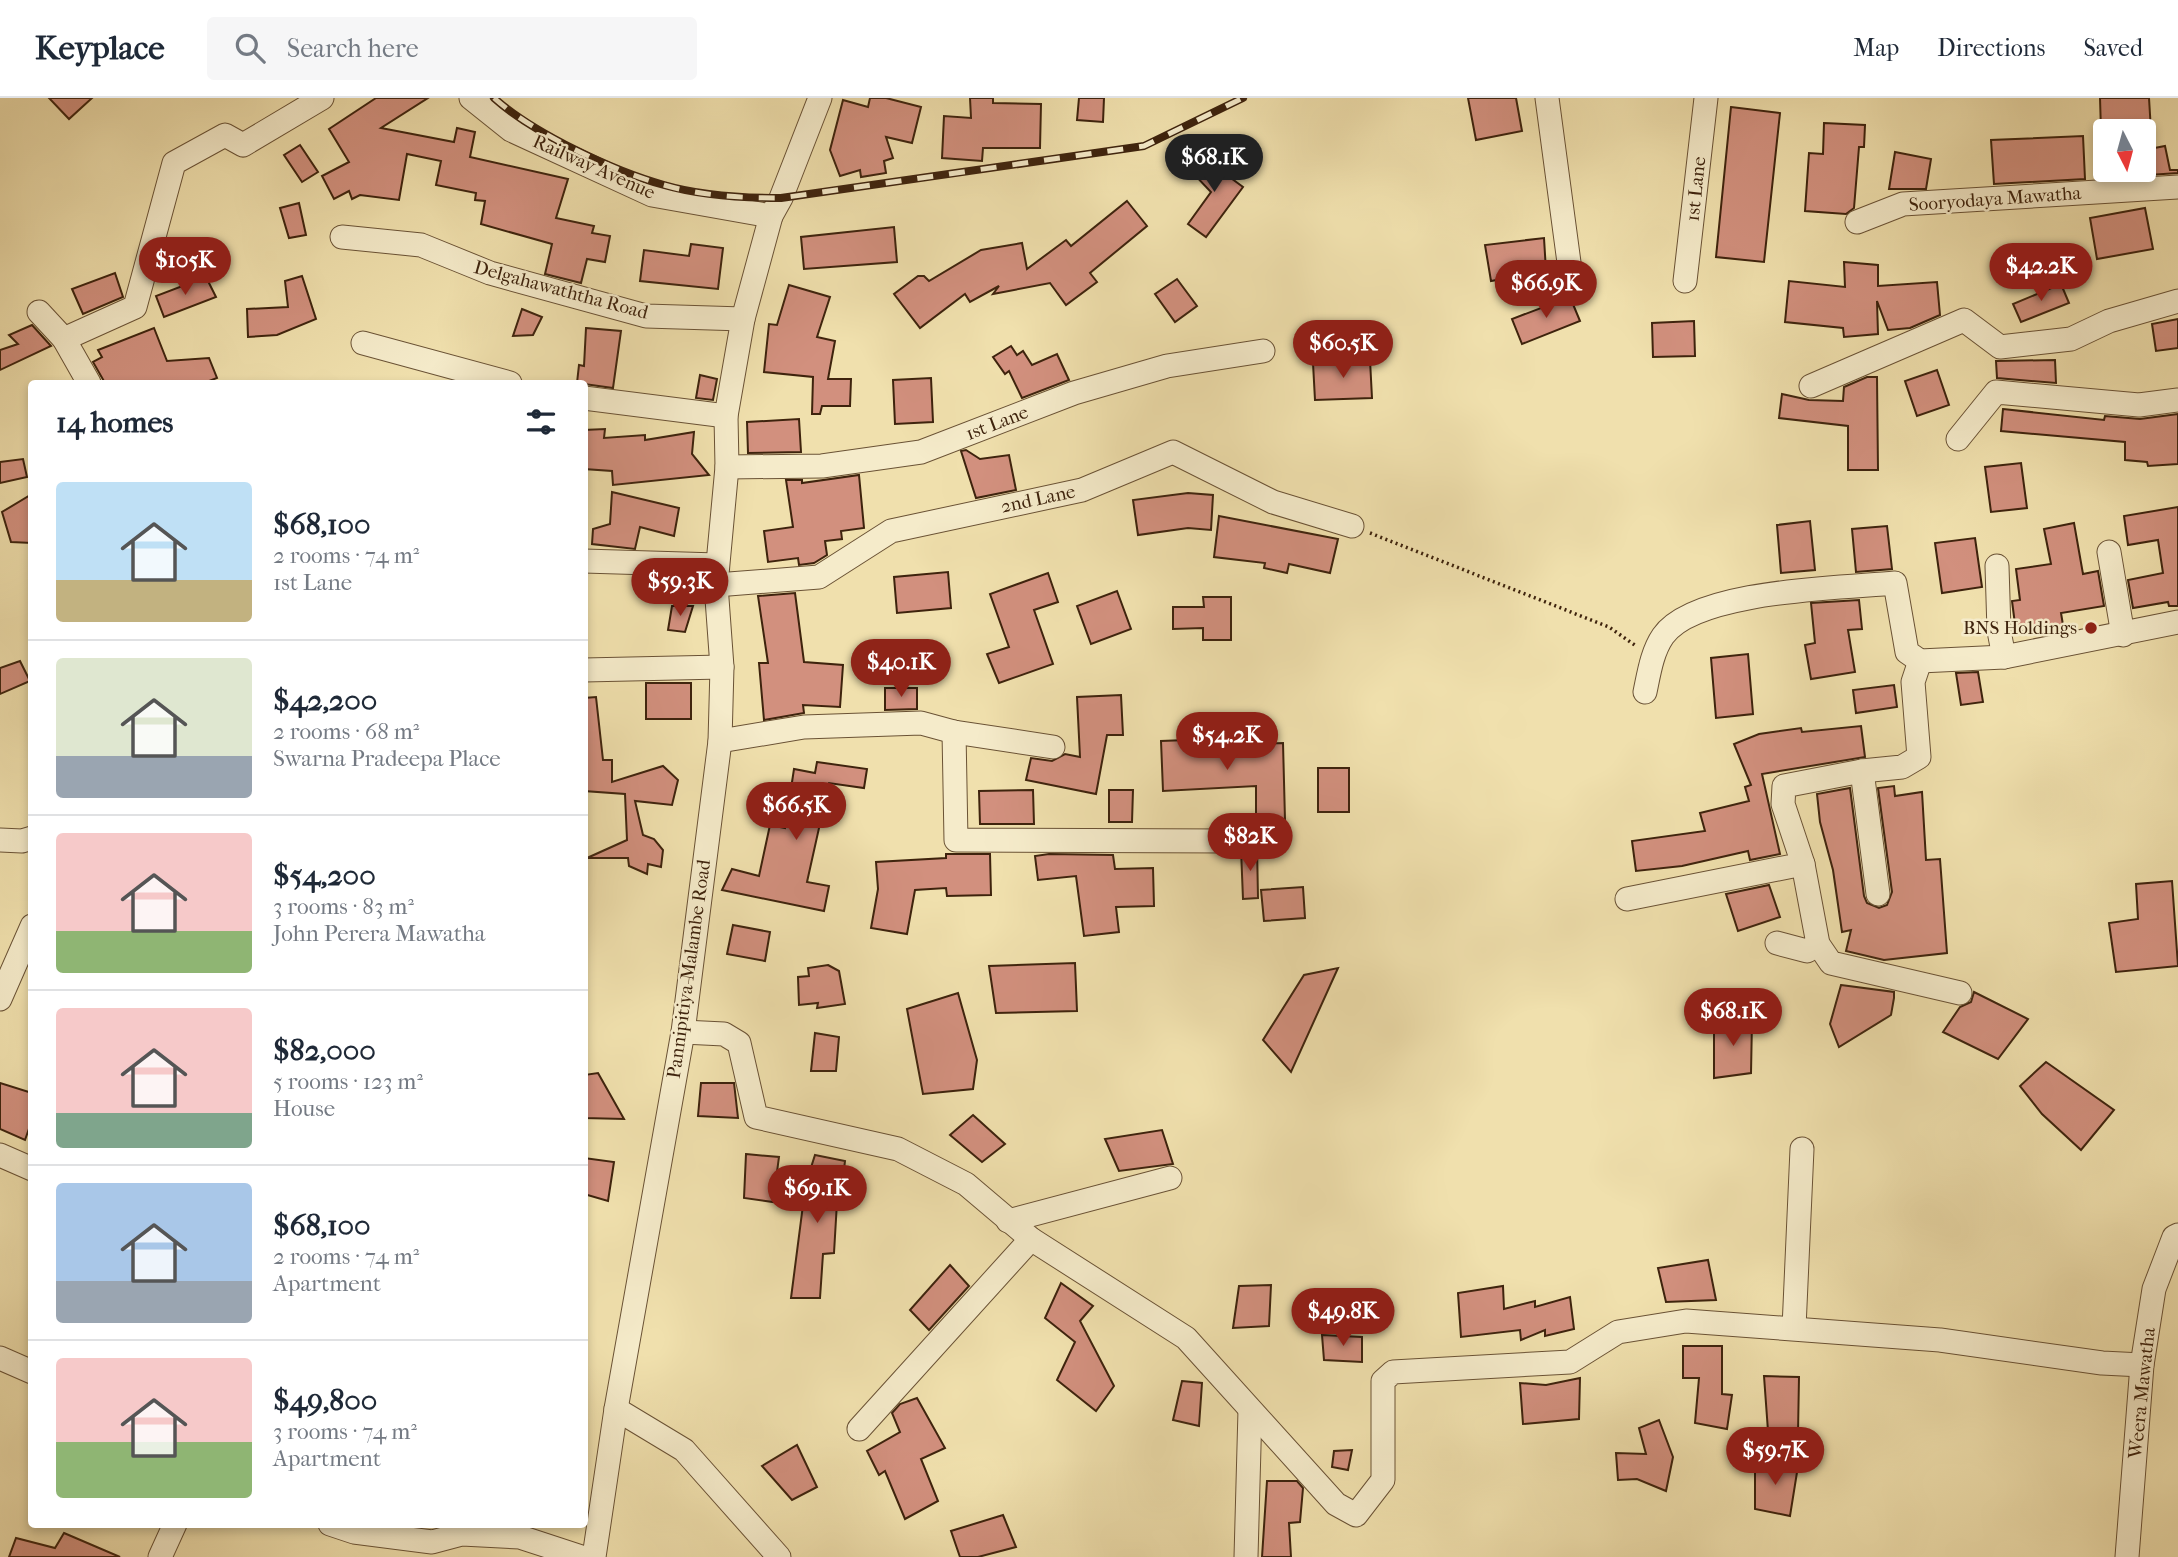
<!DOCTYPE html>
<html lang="en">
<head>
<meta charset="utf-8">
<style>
  :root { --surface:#fff; --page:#f6f6f7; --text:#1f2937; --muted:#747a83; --line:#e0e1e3; --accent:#8f2418 }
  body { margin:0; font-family:"IM FELL French Canon",serif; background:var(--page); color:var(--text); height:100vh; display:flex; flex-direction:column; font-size:26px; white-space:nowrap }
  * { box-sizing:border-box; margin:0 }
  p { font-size:23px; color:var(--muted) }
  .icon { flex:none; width:38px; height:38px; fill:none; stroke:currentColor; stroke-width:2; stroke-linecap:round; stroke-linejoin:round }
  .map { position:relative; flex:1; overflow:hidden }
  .sheet { position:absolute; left:28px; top:282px; width:560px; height:1148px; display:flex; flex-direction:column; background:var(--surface); border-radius:7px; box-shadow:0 4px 10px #0003 }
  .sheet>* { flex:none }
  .needle { width:46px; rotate:174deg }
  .controls { position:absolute; left:2093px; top:21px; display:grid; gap:14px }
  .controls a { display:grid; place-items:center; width:63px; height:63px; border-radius:7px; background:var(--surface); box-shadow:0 4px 10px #0003; font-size:35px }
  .price { position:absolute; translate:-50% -60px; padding:0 16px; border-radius:24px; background:var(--accent); color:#fff; font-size:23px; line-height:46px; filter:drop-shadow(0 2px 4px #0008) }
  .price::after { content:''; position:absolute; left:50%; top:42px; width:21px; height:16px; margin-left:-10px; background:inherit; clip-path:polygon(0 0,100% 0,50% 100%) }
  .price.active { background:#222; color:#fff }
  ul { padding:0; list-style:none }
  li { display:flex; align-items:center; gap:21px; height:175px; padding:0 28px }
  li+li { border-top:2px solid var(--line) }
  li span { display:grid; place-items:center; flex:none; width:196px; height:140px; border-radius:7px; color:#555 }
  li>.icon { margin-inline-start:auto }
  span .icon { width:84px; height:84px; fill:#fffc; stroke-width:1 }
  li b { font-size:30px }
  h2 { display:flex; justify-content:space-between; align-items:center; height:84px; padding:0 28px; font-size:30px }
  header { display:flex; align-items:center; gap:42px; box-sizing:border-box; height:98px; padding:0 35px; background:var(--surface); border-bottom:2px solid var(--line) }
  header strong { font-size:33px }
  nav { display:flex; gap:38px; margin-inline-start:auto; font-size:24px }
  .search { width:490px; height:63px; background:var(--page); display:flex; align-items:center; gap:18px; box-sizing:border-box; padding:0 24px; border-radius:7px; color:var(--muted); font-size:26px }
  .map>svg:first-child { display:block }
  .building { fill:#d2907e; stroke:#3e230d; stroke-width:2 }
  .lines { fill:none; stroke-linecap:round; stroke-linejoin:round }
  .minor-casing { stroke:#6a5235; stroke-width:25 }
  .path { stroke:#3e230d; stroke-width:3.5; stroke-dasharray:2 3.5; stroke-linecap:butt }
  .minor { stroke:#f5ebca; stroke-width:23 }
  .rail-casing { stroke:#3e230d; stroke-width:8 }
  .rail { stroke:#f5ebca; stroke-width:5; stroke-dasharray:16; stroke-linecap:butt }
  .poi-dot { fill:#8f2418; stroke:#f5ebca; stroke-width:2.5 }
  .labels { text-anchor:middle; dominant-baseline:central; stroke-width:5; stroke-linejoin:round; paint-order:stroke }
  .street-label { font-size:19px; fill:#3e230d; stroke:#f5ebca }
  .poi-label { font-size:19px; fill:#3e230d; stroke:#f5ebca; text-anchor:end }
</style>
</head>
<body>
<header>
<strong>Keyplace</strong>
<div class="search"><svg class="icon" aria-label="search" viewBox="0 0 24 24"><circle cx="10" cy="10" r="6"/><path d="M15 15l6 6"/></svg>Search here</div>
<nav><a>Map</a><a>Directions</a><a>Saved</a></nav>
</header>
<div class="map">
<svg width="2178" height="1459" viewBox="0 0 2178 1459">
  <rect width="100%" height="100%" fill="#f0e0ad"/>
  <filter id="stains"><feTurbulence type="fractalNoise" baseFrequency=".00286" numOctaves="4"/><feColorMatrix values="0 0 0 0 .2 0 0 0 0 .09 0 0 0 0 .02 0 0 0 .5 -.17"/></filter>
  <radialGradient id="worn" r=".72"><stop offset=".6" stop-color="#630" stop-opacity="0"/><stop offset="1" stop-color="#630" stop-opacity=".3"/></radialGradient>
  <g class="building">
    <path d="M49 0H92L69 21Z"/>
    <path d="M376 0H428L381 30 454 44 457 30 475 34 470 59 568 81 556 120 594 128 592 135 610 138 605 164 587 161 581 185 545 176 552 146 481 126 485 103 475 102 476 95 436 87 441 63 407 56 399 102 360 97 352 101 349 93 334 101 322 78 349 64 329 31Z"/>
    <path d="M870 0H886L921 9 912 45 886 39 893 60 884 63 886 75 861 79 860 72 840 78 830 52 843 2 868 9Z"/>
    <path d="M970 0H993V5L1041 6 1040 50H983L982 63 942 60 944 18 971 20Z"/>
    <path d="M1079 0H1104L1103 24 1077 22Z"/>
    <path d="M1468 0H1516L1522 33 1476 42Z"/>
    <path d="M2100 0H2149L2151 33H2101Z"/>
    <path d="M1731 9 1780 15 1764 164 1716 159Z"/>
    <path d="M1824 25 1865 27 1864 49H1859L1854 110 1846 116 1805 113 1809 55 1823 56Z"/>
    <path d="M2083 38 2085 81 1994 86 1991 42Z"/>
    <path d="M300 47 318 74 302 84 284 57Z"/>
    <path d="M2165 48 2170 72H2178V75L2134 78 2132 72H2144V52Z"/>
    <path d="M1214 54 1226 66 1220 72 1243 89 1206 139 1188 126 1211 94 1192 74Z"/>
    <path d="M1895 54 1931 61 1926 91H1889Z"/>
    <path d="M1127 103 1147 128 1090 175 1097 184 1066 207 1050 185 993 196 999 188 970 204 965 196 920 230 894 196 918 178H924L929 183 981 152 1022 145 1027 171 1066 142 1071 148Z"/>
    <path d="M299 105 306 137 289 140 280 110Z"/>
    <path d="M2145 110 2153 151 2097 161 2090 120Z"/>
    <path d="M894 129 897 164 804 171 801 139Z"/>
    <path d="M1544 140 1546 173 1491 183 1485 147Z"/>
    <path d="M691 146 723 150 718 191 640 183 644 152 689 158Z"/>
    <path d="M1844 164 1878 167V188L1937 184 1940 217 1910 230 1888 232 1877 203 1878 236 1844 239 1843 230 1785 224 1789 183 1845 189Z"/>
    <path d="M115 175 123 199 83 216 72 191Z"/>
    <path d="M302 178 316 221 277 237 248 239 247 211 288 209 285 183Z"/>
    <path d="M206 179 216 199 164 219 156 198Z"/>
    <path d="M1177 181 1197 208 1175 224 1155 196Z"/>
    <path d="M2061 186 2069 205 2021 224 2013 206Z"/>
    <path d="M789 187 830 199 817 239 835 243 828 281H851L850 308H822L820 316H812L813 279 764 274 769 226 777 227Z"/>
    <path d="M1570 199 1580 223 1522 246 1512 221Z"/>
    <path d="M522 211 542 219 533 237 513 238Z"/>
    <path d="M2178 221V250L2156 253 2152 226Z"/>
    <path d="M1694 223 1695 258 1653 259 1652 225Z"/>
    <path d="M32 227 51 248 0 272V252L18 246 9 237Z"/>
    <path d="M154 230 167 263 209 260 217 280 204 285H105L93 264 102 259 98 252Z"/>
    <path d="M586 230 621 233 613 290 577 285 579 267 584 268Z"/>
    <path d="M1011 248 1017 257 1023 253 1032 267 1057 256 1069 282 1022 300 1009 273 1005 276 993 259Z"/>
    <path d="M1370 262 1372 300 1315 302 1313 265Z"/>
    <path d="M2055 262 2056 285 1997 280 1996 263Z"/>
    <path d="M1937 272 1949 307 1917 318 1905 283Z"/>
    <path d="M700 277 717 281 713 302 696 300Z"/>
    <path d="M1867 279H1877L1878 372H1848V328L1779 320 1782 296 1809 302 1843 303 1844 289Z"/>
    <path d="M931 280 933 324 895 326 893 282Z"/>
    <path d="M2003 311 2104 322 2105 318 2140 321 2178 316V366L2148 368 2147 364 2125 362V344L2001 333Z"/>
    <path d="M799 321 801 354 748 355 747 324Z"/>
    <path d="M605 331 604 340 645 337V342L694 334 692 356 709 377 613 387 612 373 584 371V332Z"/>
    <path d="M966 352 980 361 1009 357 1016 392 976 400 961 353Z"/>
    <path d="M23 361 27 379 0 385V364Z"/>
    <path d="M2021 365 2027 410 1991 414 1985 369Z"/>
    <path d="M859 377 864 430 841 433 842 441 825 443 827 457 814 465 799 467 798 460 768 464 764 433 793 429 786 382H802V385Z"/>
    <path d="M612 394 679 410 674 438 640 429 635 451 592 446 593 431 610 426Z"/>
    <path d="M1188 395 1213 397 1211 432 1188 430 1138 437 1133 402Z"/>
    <path d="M32 396V445L11 444 2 414Z"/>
    <path d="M2178 409V508H2169L2168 504 2133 510 2128 482 2163 475 2158 442 2128 447 2124 418Z"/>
    <path d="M1219 418 1338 441 1330 475 1289 466 1287 475 1264 470 1265 465 1214 459Z"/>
    <path d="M1810 423 1815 472 1781 475 1777 427Z"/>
    <path d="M2074 425 2083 476 2098 473 2104 508 2061 515 2063 527 2016 534 2012 503 2020 502 2016 471 2051 466 2044 431Z"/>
    <path d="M1887 428 1892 471 1856 474 1852 431Z"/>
    <path d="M1975 440 1982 489 1942 495 1935 445Z"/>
    <path d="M948 474 951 510 897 515 894 479Z"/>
    <path d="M1048 475 1058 504 1034 512 1053 566 999 585 987 556 1009 549 990 496Z"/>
    <path d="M1117 493 1131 531 1091 546 1077 508Z"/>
    <path d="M795 495 804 564 843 567 840 609 803 607 804 615 764 622 759 565H768L758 498Z"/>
    <path d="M1203 499H1231V542H1203V530L1173 531V509H1204Z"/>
    <path d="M1859 502 1862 531 1848 532 1855 574 1811 581 1805 547 1815 545 1811 505Z"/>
    <path d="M672 508H693L685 534 668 532Z"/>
    <path d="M1748 556 1753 616 1716 620 1711 560Z"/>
    <path d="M20 563 30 583 0 596V570Z"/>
    <path d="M1978 574 1983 604 1961 607 1956 575Z"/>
    <rect x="646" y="585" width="45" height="36"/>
    <path d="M1894 587 1897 609 1856 615 1853 592Z"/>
    <path d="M885 590H917V611L885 612Z"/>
    <path d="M1121 597 1123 637H1107L1096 696 1026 682 1031 660 1052 663 1065 656 1080 659 1077 599Z"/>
    <path d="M596 599 603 662H612V684L663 668 678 682 672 707 635 703 643 737 654 741 663 752 661 769 648 766 647 776 629 768 628 760H587L627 742 625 696 584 693V600Z"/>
    <path d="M1861 628 1865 659 1762 676 1780 756 1750 762 1748 753 1682 768 1636 773 1632 743 1705 733 1700 715 1749 703 1745 689 1751 687 1734 646 1759 636 1801 630 1802 634Z"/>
    <path d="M1213 641V657H1255V646L1283 645 1285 722H1256V688L1163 693 1161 643Z"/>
    <path d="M817 664 867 671 864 690 829 685 807 784 829 788 824 813 722 792 732 771 759 778 770 727 785 730 794 671 815 675Z"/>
    <rect x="1318" y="670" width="31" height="44"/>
    <path d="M1894 688 1895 698 1922 694 1926 762 1940 761 1947 855 1884 862 1846 853 1851 832 1842 834 1833 772 1820 724 1817 696 1850 690 1864 798 1867 805 1879 810 1887 807 1892 794 1878 690Z"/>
    <path d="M1033 692 1034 726H980L979 693Z"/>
    <path d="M1109 692H1133L1132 724H1109Z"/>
    <path d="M1257 748 1258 800 1243 801 1241 751Z"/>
    <path d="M946 756H990L991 797 947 798 946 790 915 792 907 836 871 830 878 791 876 764 946 760Z"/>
    <path d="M1049 756 1113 757 1115 771 1153 770 1154 808 1116 809 1119 834 1084 838 1076 778 1038 782 1035 758Z"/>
    <path d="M2172 783 2178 868 2116 874 2109 825 2138 821 2136 786Z"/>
    <path d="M1769 787 1780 819 1738 833 1726 796Z"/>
    <path d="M1303 789 1305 820 1264 823 1261 792Z"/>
    <path d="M733 827 770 834 765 863 727 856Z"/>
    <path d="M1075 865 1077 913 996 915 989 868Z"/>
    <path d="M828 867 839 873 845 906 817 910 818 905 799 907 798 879 809 878 808 870Z"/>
    <path d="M1338 870 1291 974 1263 942 1304 877Z"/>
    <path d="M1841 887 1894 894V900L1891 917 1839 949 1830 926Z"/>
    <path d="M1974 894 2028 921 1998 961 1943 934 1960 909 1971 904Z"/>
    <path d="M958 895 977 962 973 991 923 996 907 911Z"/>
    <path d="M1752 923 1751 975 1714 980V924Z"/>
    <path d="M815 935 839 939 836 973H811Z"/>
    <path d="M2046 964 2114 1012 2081 1052 2042 1016 2020 988Z"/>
    <path d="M598 975 624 1021 584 1020V977Z"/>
    <path d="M0 985 32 995V1022L25 1042 0 1031Z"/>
    <path d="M701 985H734L738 1020 698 1018Z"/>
    <path d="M973 1017 1005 1046 982 1064 950 1037Z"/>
    <path d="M1162 1032 1173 1066 1119 1073 1105 1041Z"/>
    <path d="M746 1056 779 1059 773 1104 744 1100Z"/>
    <path d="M815 1057 845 1063 840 1104H837L834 1155 823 1156 820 1200H791L803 1107H799Z"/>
    <path d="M584 1060 614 1064 608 1103 584 1096Z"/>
    <path d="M1708 1162 1716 1202 1666 1204 1658 1170Z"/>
    <path d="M950 1167 969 1188 929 1232 910 1212Z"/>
    <path d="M1061 1185 1093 1208 1080 1223 1114 1288 1096 1313 1057 1282 1075 1244 1045 1220Z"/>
    <path d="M1271 1187 1269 1228 1233 1230 1239 1188Z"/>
    <path d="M1503 1188 1504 1211 1535 1203V1209L1570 1199 1574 1231 1545 1238V1232L1521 1242 1520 1232 1461 1239 1458 1195Z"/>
    <path d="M1322 1237 1362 1239V1264L1324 1262Z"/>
    <path d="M1683 1248H1722V1296L1732 1297 1727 1331 1695 1325 1699 1280H1683Z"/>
    <path d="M1764 1278 1799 1279 1798 1336 1768 1333Z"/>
    <path d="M1580 1280 1579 1321 1523 1326 1520 1285 1546 1287Z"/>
    <path d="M1182 1283 1202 1285 1199 1328 1173 1322Z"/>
    <path d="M917 1300 945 1350 921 1361 938 1403 905 1421 885 1373 879 1377 867 1353 900 1334 892 1315 900 1306Z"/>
    <path d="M1659 1322 1673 1359 1666 1393 1637 1381 1618 1382 1616 1355 1646 1356 1639 1330Z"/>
    <path d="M797 1347 817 1389 792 1402 762 1368Z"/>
    <path d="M1352 1352 1348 1372 1332 1369 1334 1353Z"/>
    <path d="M1755 1363 1798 1368 1790 1418 1755 1411Z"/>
    <path d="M1267 1383H1297L1303 1390 1300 1424 1289 1425 1291 1459H1262Z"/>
    <path d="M1003 1417 1016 1449 978 1459H960L951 1433Z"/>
    <path d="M64 1435 120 1459H9L16 1440 55 1450Z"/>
  </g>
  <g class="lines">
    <defs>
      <g id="minor">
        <path d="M471 0 511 32 652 97 771 118"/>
        <path d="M1547 0 1570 172"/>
        <path d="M1857 124 1903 106 2178 89"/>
        <path d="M342 139 421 147 490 175 646 218 743 221"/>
        <path d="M1685 183 1706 0"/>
        <path d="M39 214 64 241 89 285"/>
        <path d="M64 241 135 209 174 65 225 37 243 47 322 0"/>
        <path d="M363 245 510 285"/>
        <path d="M1811 288 1964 222 2000 249 2071 241 2109 223 2178 203"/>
        <path d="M584 300 726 318"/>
        <path d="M1958 341 1996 294 2139 307 2178 302"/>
        <path d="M727 369 822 368 921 354 1074 295 1167 268 1263 253"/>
        <path d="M2109 454 2123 537"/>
        <path d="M584 463 717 467"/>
        <path d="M1997 468 1999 533 2004 559"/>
        <path d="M716 487 819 479 891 433 1082 392 1173 354 1273 404 1352 428"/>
        <path d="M584 572 722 569"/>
        <path d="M1645 594C1649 575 1652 554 1663 538 1695 492 1841 490 1895 485L1907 554 1920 563 2004 559 2178 524"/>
        <path d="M954 634 956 742 1230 743"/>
        <path d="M720 643 804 629 921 625 954 634 1053 649"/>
        <path d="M1862 673 1878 796"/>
        <path d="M0 742 22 743 32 740"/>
        <path d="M1803 766 1818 846 1831 865 1960 895"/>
        <path d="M1627 801 1803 766 1783 706 1784 688 1862 673 1902 669 1919 659 1913 584 1920 563"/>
        <path d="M1777 845 1807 853 1818 846"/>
        <path d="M0 901 32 828"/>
        <path d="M683 934 724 936 739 945 756 1019 898 1051 966 1086 1031 1141 1186 1240 1336 1406 1356 1417 1383 1382V1283L1393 1274 1570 1264 1618 1234 1686 1223 1940 1242 2102 1265 2142 1267"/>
        <path d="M0 1057 32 1071"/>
        <path d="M1008 1123 1170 1080"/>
        <path d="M1794 1230 1802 1051"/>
        <path d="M0 1260 32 1274"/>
        <path d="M616 1311 684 1352 779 1459"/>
        <path d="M859 1331 1031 1141"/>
        <path d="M330 1426 354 1434 432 1444 462 1436 520 1439 581 1459"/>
        <path d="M160 1459 175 1426"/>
        <path d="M594 1459 616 1311 683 934 720 643 722 569 716 487 727 369 726 318 743 221 771 118 781 100 820 0"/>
        <path d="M1246 1459 1250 1312"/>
        <path d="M2127 1459 2142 1267 2154 1191 2174 1139 2178 1137"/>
      </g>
    </defs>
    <use href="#minor" class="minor-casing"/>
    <path class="path" d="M1370 435 1609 529 1636 548"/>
    <use href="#minor" class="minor"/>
    <defs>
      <path id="rail" d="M494 0C533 35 613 73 664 87 702 98 742 100 781 100L1144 48 1243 0"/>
    </defs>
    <use href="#rail" class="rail-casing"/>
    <use href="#rail" class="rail"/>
  </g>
  <circle class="poi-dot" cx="2091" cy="530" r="7"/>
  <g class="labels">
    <g class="street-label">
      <text transform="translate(594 69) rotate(24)">Railway Avenue</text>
      <text transform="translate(1696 91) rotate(-84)">1st Lane</text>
      <text transform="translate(1995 101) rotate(-4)">Sooryodaya Mawatha</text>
      <text transform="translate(561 192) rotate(15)">Delgahawaththa Road</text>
      <text transform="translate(997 325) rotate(-21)">1st Lane</text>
      <text transform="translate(1038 401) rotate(-12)">2nd Lane</text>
      <text transform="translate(689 871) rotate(-82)">Pannipitiya-Malambe Road</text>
      <text transform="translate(2142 1295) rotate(-84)">Weera Mawatha</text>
    </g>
    <g class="poi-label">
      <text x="2077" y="530">BNS Holdings</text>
    </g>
  </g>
  <rect width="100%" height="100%" filter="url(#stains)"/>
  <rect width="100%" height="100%" fill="url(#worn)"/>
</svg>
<div class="controls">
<a><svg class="needle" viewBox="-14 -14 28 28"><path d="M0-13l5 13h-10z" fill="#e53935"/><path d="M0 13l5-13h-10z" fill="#747a83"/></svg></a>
</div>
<b class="price active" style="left:1214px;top:96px">$68.1K</b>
<b class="price" style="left:185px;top:199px">$105K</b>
<b class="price" style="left:2041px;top:205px">$42.2K</b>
<b class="price" style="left:1546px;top:222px">$66.9K</b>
<b class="price" style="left:1343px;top:282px">$60.5K</b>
<b class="price" style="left:680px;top:520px">$59.3K</b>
<b class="price" style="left:901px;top:601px">$40.1K</b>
<b class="price" style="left:1227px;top:674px">$54.2K</b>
<b class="price" style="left:796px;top:744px">$66.5K</b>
<b class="price" style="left:1250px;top:775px">$82K</b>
<b class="price" style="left:1733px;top:950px">$68.1K</b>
<b class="price" style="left:817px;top:1127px">$69.1K</b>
<b class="price" style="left:1343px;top:1250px">$49.8K</b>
<b class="price" style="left:1775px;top:1389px">$59.7K</b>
<section class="sheet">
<h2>14 homes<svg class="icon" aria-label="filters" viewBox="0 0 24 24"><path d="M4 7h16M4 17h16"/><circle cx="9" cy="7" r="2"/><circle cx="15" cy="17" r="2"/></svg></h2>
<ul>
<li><span style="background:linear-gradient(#bfe0f5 70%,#c2b280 0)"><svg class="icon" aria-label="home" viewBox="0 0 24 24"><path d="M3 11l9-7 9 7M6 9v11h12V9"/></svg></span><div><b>$68,100</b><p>2 rooms · 74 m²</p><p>1st Lane</p></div></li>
<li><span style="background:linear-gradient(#dfe7d0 70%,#9aa5b1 0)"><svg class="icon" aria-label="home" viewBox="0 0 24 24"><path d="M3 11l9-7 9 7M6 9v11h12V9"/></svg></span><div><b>$42,200</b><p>2 rooms · 68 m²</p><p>Swarna Pradeepa Place</p></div></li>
<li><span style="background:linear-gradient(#f6c9c9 70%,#8fb573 0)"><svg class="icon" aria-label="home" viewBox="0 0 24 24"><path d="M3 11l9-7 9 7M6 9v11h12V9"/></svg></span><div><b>$54,200</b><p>3 rooms · 83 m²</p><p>John Perera Mawatha</p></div></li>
<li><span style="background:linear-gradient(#f6c9c9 75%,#7fa58c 0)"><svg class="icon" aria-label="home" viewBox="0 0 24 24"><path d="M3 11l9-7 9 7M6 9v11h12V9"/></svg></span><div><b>$82,000</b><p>5 rooms · 123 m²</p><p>House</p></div></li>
<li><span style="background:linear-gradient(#a9c7e8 70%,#9aa5b1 0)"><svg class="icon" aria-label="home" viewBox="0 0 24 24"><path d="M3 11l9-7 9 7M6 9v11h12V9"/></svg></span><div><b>$68,100</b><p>2 rooms · 74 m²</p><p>Apartment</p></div></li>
<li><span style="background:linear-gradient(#f6c9c9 60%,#8fb573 0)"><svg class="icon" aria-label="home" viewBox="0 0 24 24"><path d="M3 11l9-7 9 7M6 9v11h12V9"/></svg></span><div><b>$49,800</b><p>3 rooms · 74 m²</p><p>Apartment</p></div></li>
</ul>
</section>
</div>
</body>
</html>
